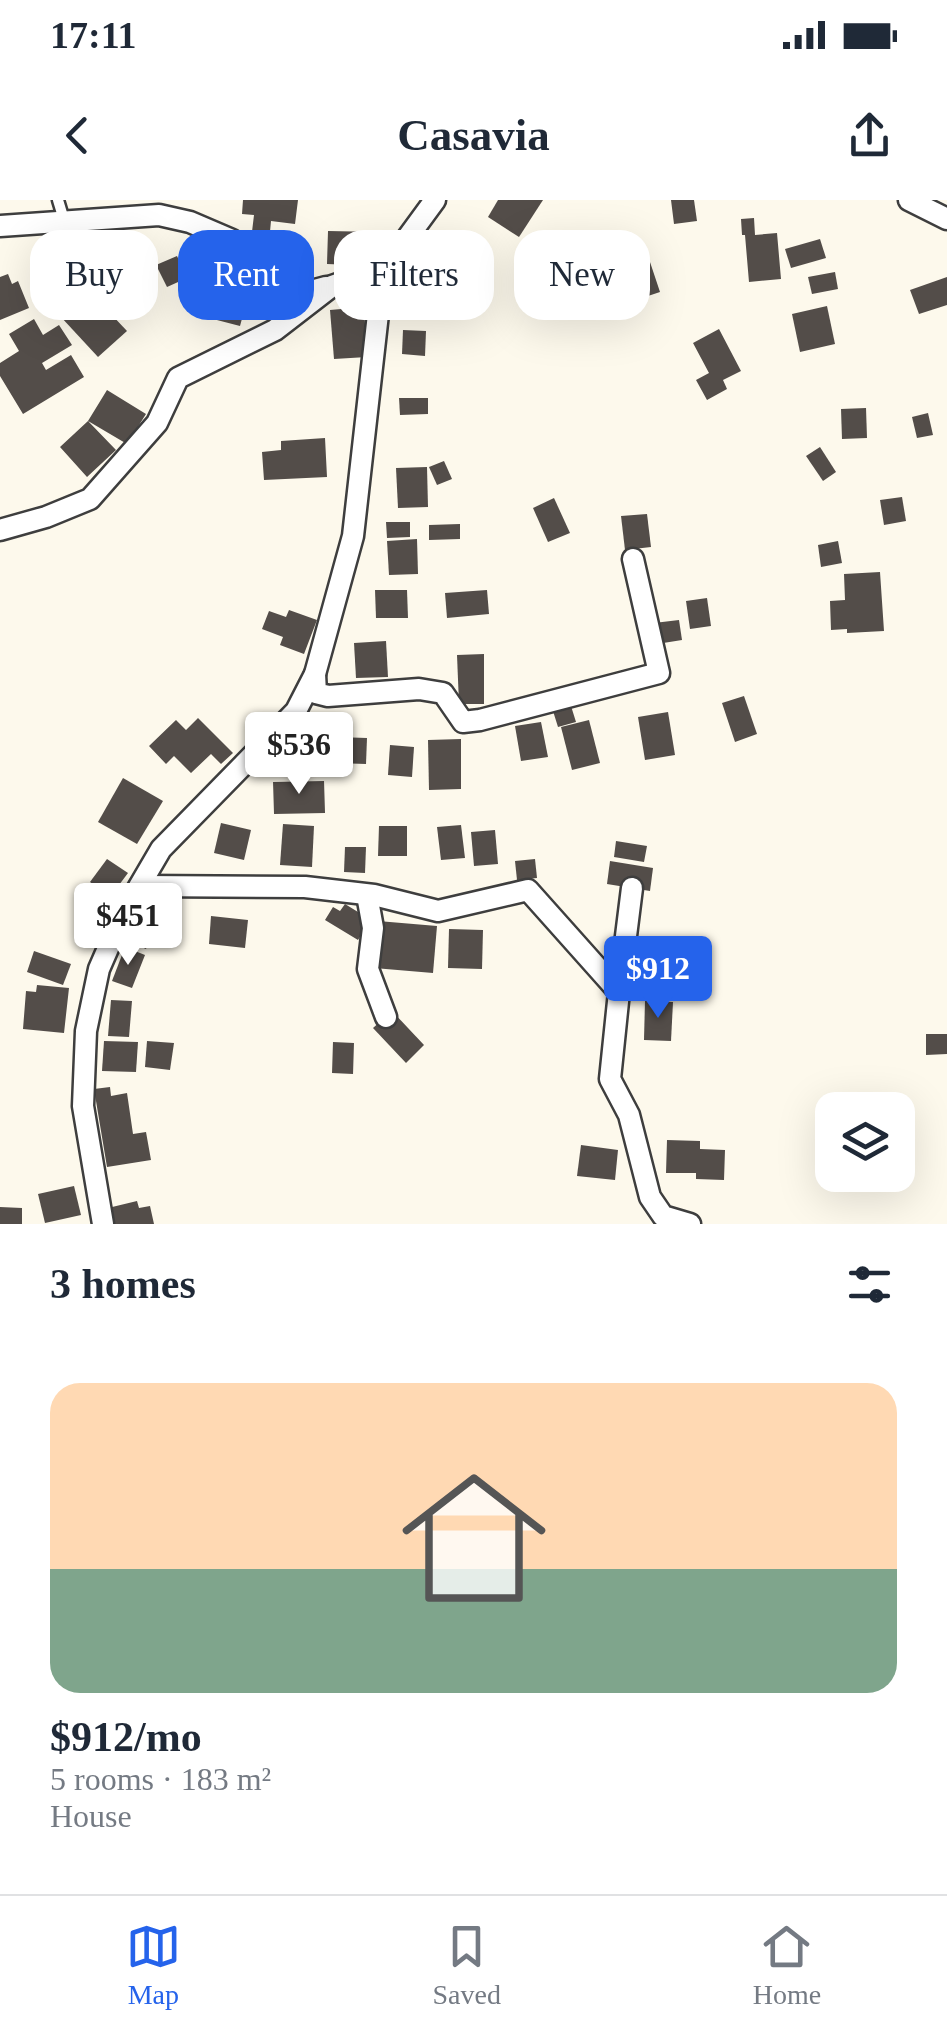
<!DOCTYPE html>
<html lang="en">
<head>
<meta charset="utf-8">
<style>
  :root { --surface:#fff; --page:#f2f2f3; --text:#1f2937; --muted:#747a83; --line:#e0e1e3; --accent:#2563eb }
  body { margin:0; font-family:"Times New Roman",serif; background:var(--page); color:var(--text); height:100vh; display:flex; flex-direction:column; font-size:38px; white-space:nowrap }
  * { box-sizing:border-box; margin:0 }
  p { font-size:32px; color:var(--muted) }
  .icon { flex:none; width:55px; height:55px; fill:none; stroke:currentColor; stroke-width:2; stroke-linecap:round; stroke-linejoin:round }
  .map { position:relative; height:1024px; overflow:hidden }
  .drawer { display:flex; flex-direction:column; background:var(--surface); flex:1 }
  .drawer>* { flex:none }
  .guide { position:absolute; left:30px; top:30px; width:888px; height:90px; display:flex; gap:20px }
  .fabs { position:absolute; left:815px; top:892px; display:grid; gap:20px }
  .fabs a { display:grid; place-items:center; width:100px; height:100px; border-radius:20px; background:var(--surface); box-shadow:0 10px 40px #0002; font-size:50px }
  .price { position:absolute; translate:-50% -85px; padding:0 22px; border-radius:10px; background:#fff; color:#222; font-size:32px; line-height:65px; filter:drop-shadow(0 2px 5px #0008) }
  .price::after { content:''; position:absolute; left:50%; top:60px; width:30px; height:22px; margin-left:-15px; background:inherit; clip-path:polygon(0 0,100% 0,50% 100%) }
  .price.selected { background:var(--accent); color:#fff }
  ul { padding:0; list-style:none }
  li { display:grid; align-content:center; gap:20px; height:530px; padding:0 50px }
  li+li { border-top:2px solid var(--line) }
  li span { display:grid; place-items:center; height:310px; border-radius:30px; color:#555 }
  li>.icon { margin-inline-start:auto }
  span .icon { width:180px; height:180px; fill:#fffc; stroke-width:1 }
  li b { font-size:42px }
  h2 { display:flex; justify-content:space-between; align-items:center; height:120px; padding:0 50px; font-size:42px }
  .pill { padding:0 35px; border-radius:30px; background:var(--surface); box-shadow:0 10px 40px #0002; font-size:35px; line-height:90px }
  .pill.selected { background:var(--accent); color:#fff }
  .status { display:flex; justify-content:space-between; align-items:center; height:70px; padding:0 50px; background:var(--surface); direction:ltr }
  .status svg { height:28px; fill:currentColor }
  header { display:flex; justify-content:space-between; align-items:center; height:130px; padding:0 50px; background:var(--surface); font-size:45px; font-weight:700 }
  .tabs { display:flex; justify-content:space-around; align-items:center; height:140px; border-top:2px solid var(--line); background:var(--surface); font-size:28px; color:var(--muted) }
  .tabs a { display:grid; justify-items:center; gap:5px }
  .tabs .selected { color:var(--accent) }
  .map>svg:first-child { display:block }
  .building { fill:#534d49 }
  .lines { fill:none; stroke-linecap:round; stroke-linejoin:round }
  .service-casing { stroke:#3e3e3e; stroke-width:15 }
  .minor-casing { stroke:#3e3e3e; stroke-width:25 }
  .service { stroke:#fff; stroke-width:10 }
  .minor { stroke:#fff; stroke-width:20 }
</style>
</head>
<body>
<div class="status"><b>17:11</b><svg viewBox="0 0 49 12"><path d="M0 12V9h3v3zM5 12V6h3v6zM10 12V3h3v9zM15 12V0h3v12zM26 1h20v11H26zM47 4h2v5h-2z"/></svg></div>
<header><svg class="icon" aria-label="back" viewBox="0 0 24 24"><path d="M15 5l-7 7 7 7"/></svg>Casavia<svg class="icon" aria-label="share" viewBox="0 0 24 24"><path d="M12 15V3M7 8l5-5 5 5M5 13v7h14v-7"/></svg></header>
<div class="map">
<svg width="947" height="1024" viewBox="0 0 947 1024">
  <rect width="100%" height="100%" fill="#fdf9ec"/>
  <g class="building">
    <path d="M243 0H298L295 24 271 21 269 42 251 40 254 15 242 14Z"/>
    <path d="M498 0H543L519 37 488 17Z"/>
    <path d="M671 0H694L697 21 674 24Z"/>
    <path d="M754 18 755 35 777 33 781 79 749 82 745 35H742L741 19Z"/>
    <path d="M328 31 379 32 378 66 327 64Z"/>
    <path d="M820 39 826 58 791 68 785 49Z"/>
    <path d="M108 49 110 55 116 53 128 88 99 98 87 63 96 60 94 54Z"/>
    <path d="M442 53 470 71 454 97 425 78Z"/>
    <path d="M177 56 187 78 167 87 156 65Z"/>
    <path d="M649 59 660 92 627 103 615 70Z"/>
    <path d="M835 72 838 89 812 94 808 77Z"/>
    <path d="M8 74 12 84 18 81 29 108 0 120V77Z"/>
    <path d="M76 77 127 131 98 157 48 103Z"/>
    <path d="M947 77V105L919 114 910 90Z"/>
    <path d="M222 86 249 93 240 126 213 119Z"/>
    <path d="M827 106 835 144 800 152 792 114Z"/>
    <path d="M364 107 367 157 334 159 330 110Z"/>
    <path d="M34 119 43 135 59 125 72 145 42 163 46 170 71 155 84 177 23 214 0 176V163L19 151 9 134Z"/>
    <path d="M719 129 741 171 723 180 727 189 707 200 696 180 709 173 693 143Z"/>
    <path d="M403 130 426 131 425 156 402 154Z"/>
    <path d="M107 190 146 214 127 244 88 221 116 250 87 277 60 247 88 221Z"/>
    <path d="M399 198H428V214L400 215Z"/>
    <path d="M866 208 867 238 842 239 841 209Z"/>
    <path d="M928 213 933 235 917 238 912 217Z"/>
    <path d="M325 238 327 277 264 280 262 252 281 250V241Z"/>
    <path d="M820 247 836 272 823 281 806 256Z"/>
    <path d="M444 261 452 279 437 285 429 267Z"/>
    <path d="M427 267 428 307 398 308 396 268Z"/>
    <path d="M902 297 906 321 884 325 880 300Z"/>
    <path d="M554 298 570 333 548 342 533 308Z"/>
    <path d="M647 314 651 347 625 350 621 316Z"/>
    <path d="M386 322H410V337L387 338Z"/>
    <path d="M460 324V339L429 340V325Z"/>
    <path d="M417 339 418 374 389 375 387 341Z"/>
    <path d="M838 341 842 363 821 367 818 345Z"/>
    <path d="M880 372 884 431 847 433V429L831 430 830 401 845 400 844 374Z"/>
    <path d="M375 390H407L408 418H376Z"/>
    <path d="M487 390 489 414 447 418 445 393Z"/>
    <path d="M707 398 711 426 690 429 686 401Z"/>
    <path d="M289 410 317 420 304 454 280 445 283 437 262 429 269 411 286 417Z"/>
    <path d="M679 420 682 440 657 444 654 423Z"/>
    <path d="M386 441 388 477 356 478 354 443Z"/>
    <path d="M484 454V504H459L457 455Z"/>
    <path d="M744 496 757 534 735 542 722 503Z"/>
    <path d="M571 506 576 522 558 527 553 511Z"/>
    <path d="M668 512 675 555 645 560 638 517Z"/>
    <path d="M198 518 233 553 221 564 211 554 191 573 174 556 166 564 149 546 176 520 186 530Z"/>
    <path d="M589 520 600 563 572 570 561 527Z"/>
    <path d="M541 522 548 557 521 561 515 526Z"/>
    <path d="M337 537 367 538 366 564 336 563Z"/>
    <path d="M461 539V589L429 590 428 540Z"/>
    <path d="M390 545 414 547 412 577 388 575Z"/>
    <path d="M123 578 163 601 137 644 98 622Z"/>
    <path d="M324 581 325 613 274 614 273 582Z"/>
    <path d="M221 623 251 630 244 660 214 653Z"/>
    <path d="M283 624 314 626 312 667 280 665Z"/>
    <path d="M461 625 465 658 441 660 437 627Z"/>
    <path d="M379 626H407V656H378Z"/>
    <path d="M495 630 498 664 474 666 471 632Z"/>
    <path d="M616 641 647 646 644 662 614 657Z"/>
    <path d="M345 647H366L365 673 344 672Z"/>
    <path d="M107 659 128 673 110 697 90 682Z"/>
    <path d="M535 659 537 678 517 680 515 661Z"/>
    <path d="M610 661 653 668 650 691 607 684Z"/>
    <path d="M345 704 371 720 358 740 325 720 333 707 340 711Z"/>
    <path d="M140 707 159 715 146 749 127 741Z"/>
    <path d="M211 716 248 720 245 748 209 744Z"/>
    <path d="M378 721 437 726 433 773 374 768Z"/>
    <path d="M449 729 483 730 482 769 448 768Z"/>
    <path d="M125 747 145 755 132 788 112 781Z"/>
    <path d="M34 751 71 764 63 785 27 772Z"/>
    <path d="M37 785 69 788 64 833 23 829 26 791 36 792Z"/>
    <path d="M111 800 132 801 129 837 108 836Z"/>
    <path d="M645 801 673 802 671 841 644 840Z"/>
    <path d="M392 811 424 845 406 863 373 828Z"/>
    <path d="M926 834H947V854L926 855Z"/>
    <path d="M104 841 138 842 136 872 102 871Z"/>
    <path d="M147 841 174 843 170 870 145 867Z"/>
    <path d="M333 842 354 843 353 874 332 873Z"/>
    <path d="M110 887 111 896 127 893 133 934 146 932 151 960 107 967 94 889Z"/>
    <path d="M667 940 700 941V949L725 950 724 980 696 979V973H666Z"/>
    <path d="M581 945 618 950 615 980 577 976Z"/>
    <path d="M74 986 81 1015 45 1023 38 994Z"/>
    <path d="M137 1001 139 1008 150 1006 154 1024H112L108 1008Z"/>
    <path d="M0 1007 22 1008V1024H0Z"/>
  </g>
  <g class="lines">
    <defs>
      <path id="service" d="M58 0 64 20"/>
      <g id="minor">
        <path d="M909 0 947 19"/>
        <path d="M0 26 159 15 190 22 232 40 279 78 304 93 326 87"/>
        <path d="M0 330 46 317 90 299 157 223 178 178 275 130 332 86 386 67"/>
        <path d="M315 474 316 493 328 496 419 489 443 493 463 522 480 520 659 473 633 359"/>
        <path d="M140 686 305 687 374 695 438 711 528 690 619 792 610 879 629 915 650 997 663 1016 690 1024"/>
        <path d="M367 695 373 728 368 769 386 817"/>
        <path d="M619 792 632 688"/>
        <path d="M103 1024 83 906 86 831 99 769 123 714 161 649 296 511 315 474 353 336 378 114 386 67 435 0"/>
      </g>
    </defs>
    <use href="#service" class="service-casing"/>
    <use href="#minor" class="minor-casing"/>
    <use href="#service" class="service"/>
    <use href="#minor" class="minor"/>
  </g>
</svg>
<div class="fabs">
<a><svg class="icon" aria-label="layers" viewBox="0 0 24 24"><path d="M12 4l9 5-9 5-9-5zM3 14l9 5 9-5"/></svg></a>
</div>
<b class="price" style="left:299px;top:597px">$536</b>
<b class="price" style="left:128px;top:768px">$451</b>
<b class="price selected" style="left:658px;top:821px">$912</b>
<div class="guide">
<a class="pill">Buy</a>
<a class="pill selected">Rent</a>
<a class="pill">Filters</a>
<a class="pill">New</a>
</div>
</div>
<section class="drawer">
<h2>3 homes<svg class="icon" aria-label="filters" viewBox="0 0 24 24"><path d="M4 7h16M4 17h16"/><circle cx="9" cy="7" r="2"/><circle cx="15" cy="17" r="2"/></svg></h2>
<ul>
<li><span style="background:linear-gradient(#ffd9b3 60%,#7fa58c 0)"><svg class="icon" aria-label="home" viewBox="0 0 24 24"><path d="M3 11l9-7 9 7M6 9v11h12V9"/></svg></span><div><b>$912/mo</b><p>5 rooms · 183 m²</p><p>House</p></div></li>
</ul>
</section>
<nav class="tabs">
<a class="selected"><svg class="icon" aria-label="map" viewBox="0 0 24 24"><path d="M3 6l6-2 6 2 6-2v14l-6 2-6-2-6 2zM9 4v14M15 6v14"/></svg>Map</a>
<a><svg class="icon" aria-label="saved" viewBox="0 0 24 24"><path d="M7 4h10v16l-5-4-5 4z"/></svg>Saved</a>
<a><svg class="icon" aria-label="home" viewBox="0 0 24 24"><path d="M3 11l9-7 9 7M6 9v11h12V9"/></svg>Home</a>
</nav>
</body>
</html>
